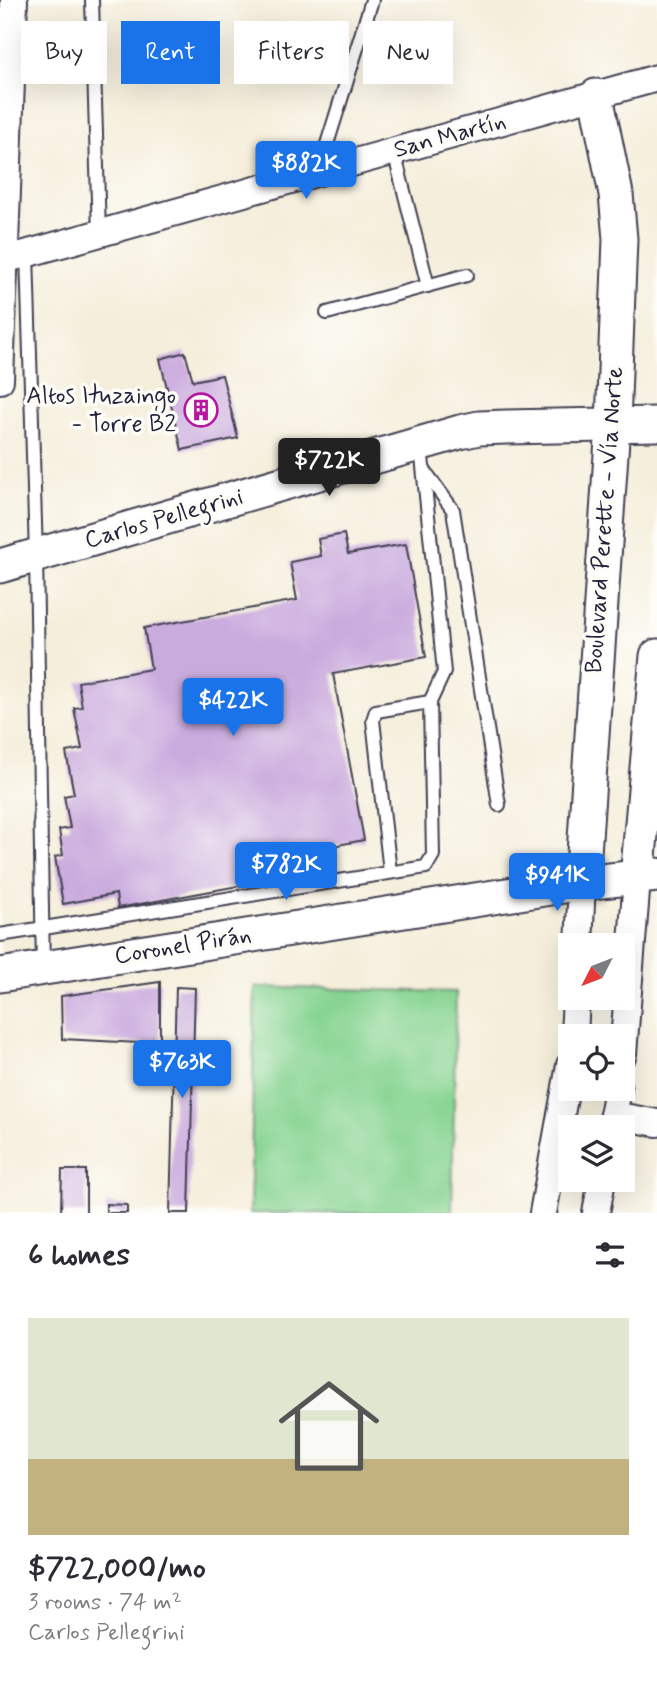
<!DOCTYPE html>
<html lang="en">
<head>
<meta charset="utf-8">
<style>
  :root { --surface:#fff; --page:#f2f2f3; --text:#2b2b33; --muted:#7c7c81; --line:#e1e1e2; --accent:#1a73e8 }
  body { margin:0; font-family:Mynerve,sans-serif; background:var(--page); color:var(--text); height:100vh; display:flex; flex-direction:column; font-size:26px; white-space:nowrap }
  * { box-sizing:border-box; margin:0 }
  p { font-size:23px; color:var(--muted) }
  .icon { flex:none; width:38px; height:38px; fill:none; stroke:currentColor; stroke-width:2; stroke-linecap:round; stroke-linejoin:round }
  .map { position:relative; height:1213px; overflow:hidden }
  .panel { display:flex; flex-direction:column; background:var(--surface); flex:1 }
  .panel>* { flex:none }
  .banner { position:absolute; left:21px; top:21px; width:616px; height:63px; display:flex; gap:14px }
  .needle { width:46px; rotate:228deg }
  .controls { position:absolute; left:558px; top:933px; display:grid; gap:14px }
  .controls a { display:grid; place-items:center; width:77px; height:77px; border-radius:0px; background:var(--surface); box-shadow:0 7px 28px #0002; font-size:35px }
  .price { position:absolute; translate:-50% -60px; padding:0 16px; border-radius:7px; background:var(--accent); color:#fff; font-size:23px; line-height:46px; filter:drop-shadow(0 2px 4px #0008) }
  .price::after { content:''; position:absolute; left:50%; top:42px; width:21px; height:16px; margin-left:-10px; background:inherit; clip-path:polygon(0 0,100% 0,50% 100%) }
  .price.active { background:#222; color:#fff }
  ul { padding:0; list-style:none }
  li { display:grid; align-content:center; gap:14px; height:371px; padding:0 28px }
  li+li { border-top:2px solid var(--line) }
  li span { display:grid; place-items:center; height:217px; border-radius:0px; color:#555 }
  li>.icon { margin-inline-start:auto }
  span .icon { width:126px; height:126px; fill:#fffc; stroke-width:1 }
  li b { font-size:30px }
  h2 { display:flex; justify-content:space-between; align-items:center; height:84px; padding:0 28px; font-size:30px }
  .chip { padding:0 24px; border-radius:0px; background:var(--surface); box-shadow:0 7px 28px #0002; font-size:24px; line-height:63px }
  .chip.active { background:var(--accent); color:#fff }
  .map>svg:first-child { display:block }
  .green { fill:#87d492; stroke:#547b66; stroke-width:2 }
  .building { fill:#caabde }
  .lines { fill:none; stroke-linecap:round; stroke-linejoin:round }
  .service-casing { stroke:#424153; stroke-width:16 }
  .minor-casing { stroke:#424153; stroke-width:30 }
  .tertiary-casing { stroke:#424153; stroke-width:37 }
  .service { stroke:#fff; stroke-width:12 }
  .minor { stroke:#fff; stroke-width:26 }
  .tertiary { stroke:#fff; stroke-width:33 }
  .labels { text-anchor:middle; dominant-baseline:central; stroke-width:7; stroke-linejoin:round; paint-order:stroke }
  .street-label { font-size:24px; fill:#22223b; stroke:#fdfcf7 }
  .poi-label { font-size:24px; fill:#22223b; stroke:#fdfcf7; text-anchor:end }
</style>
</head>
<body>
<div class="map">
<svg width="657" height="1213" viewBox="0 0 657 1213">
  <rect width="100%" height="100%" fill="#fdfcf7"/>
  <filter id="ink" filterUnits="userSpaceOnUse"><feTurbulence type="fractalNoise" baseFrequency=".0143" numOctaves="2"/><feDisplacementMap in="SourceGraphic" scale="14" xChannelSelector="R" yChannelSelector="G"/><feConvolveMatrix kernelMatrix="1 2 1 2 8 2 1 2 1" color-interpolation-filters="sRGB"/></filter>
  <filter id="wash" filterUnits="userSpaceOnUse"><feTurbulence type="fractalNoise" baseFrequency=".00686" numOctaves="4" result="noise"/><feDisplacementMap in="SourceGraphic" scale="28" xChannelSelector="R" yChannelSelector="G"/><feGaussianBlur stdDeviation="1.57" result="paint"/><feColorMatrix in="noise" values="0 0 0 0 0 0 0 0 0 0 0 0 0 0 0 0 0 1.4 0 .05"/><feComposite in="paint" operator="in"/></filter>
  <g filter="url(#wash)">
    <rect width="100%" height="100%" fill="#f5eedb"/>
    <path class="green" d="M255 987 456 992 452 1213H250Z"/>
    <g id="blocks">
      <g class="building">
        <path d="M185 352 193 381 222 375 238 438 182 450 160 359Z"/>
        <path d="M344 534 348 554 406 544 426 657 333 674 364 840 322 848 326 870 118 908 116 894 63 904 55 857 63 855 59 830 70 828 64 796 74 794 66 752 82 749 74 708 82 707 78 682 151 669 144 628 297 600 290 562 321 556 318 539Z"/>
        <path d="M160 982V1044L62 1039 61 996Z"/>
        <path d="M176 987 195 988 189 1213H170Z"/>
        <path d="M62 1170H86V1213H61Z"/>
        <path d="M106 1204 127 1205V1213H106Z"/>
      </g>
    </g>
  </g>
  <g filter="url(#ink)">
    <use href="#blocks" fill-opacity="0" stroke="#424153" stroke-width="2"/>
    <g class="lines">
      <defs>
        <g id="service">
          <path d="M92 0 99 234"/>
          <path d="M394 152 428 286"/>
          <path d="M318 173 372 0"/>
          <path d="M27 254 36 556 43 968"/>
          <path d="M327 313 467 275"/>
          <path d="M424 470 453 510 499 805"/>
          <path d="M390 872 373 720 376 711 430 702"/>
          <path d="M0 935 426 867 433 855 430 702 444 672 421 447"/>
        </g>
        <g id="minor">
          <path d="M0 261 657 78"/>
          <path d="M0 380 14 0"/>
          <path d="M579 945 582 883"/>
          <path d="M574 1036 576 998"/>
          <path d="M623 1054 637 879"/>
          <path d="M613 1115 657 1123"/>
          <path d="M611 1127 618 1088"/>
          <path d="M543 1213 570 1065"/>
          <path d="M596 1213 602 1180"/>
        </g>
        <g id="tertiary">
          <path d="M0 566 460 432 479 428 506 427 657 424"/>
          <path d="M637 879 657 656"/>
          <path d="M582 883 613 425 620 239 616 194 596 96"/>
          <path d="M0 975 582 883 657 875"/>
        </g>
      </defs>
      <use href="#service" class="service-casing"/>
      <use href="#minor" class="minor-casing"/>
      <use href="#tertiary" class="tertiary-casing"/>
      <use href="#service" class="service"/>
      <use href="#minor" class="minor"/>
      <use href="#tertiary" class="tertiary"/>
    </g>
  </g>
  <defs>
    <symbol id="building-ring" viewBox="-11 -11 22 22"><circle r="9.5" fill="#fdfcf7" stroke="#b5179e" stroke-width="1.5"/><path d="M-4-6H4V6H1V3H-1V6H-4ZM-2.5-4.3h1.7v1.8h-1.7ZM.8-4.3h1.7v1.8H.8ZM-2.5-1h1.7V.8h-1.7ZM.8-1h1.7V.8H.8Z" fill="#b5179e"/></symbol>
  </defs>
  <g fill-rule="evenodd">
    <use href="#building-ring" x="182" y="391" width="38" height="38"/>
  </g>
  <g class="labels">
    <g class="street-label">
      <text transform="translate(450 136) rotate(-15)">San Martín</text>
      <text transform="translate(164 519) rotate(-16)">Carlos Pellegrini</text>
      <text transform="translate(605 520) rotate(-86)">Boulevard Perette - Vía Norte</text>
      <text transform="translate(183 946) rotate(-9)">Coronel Pirán</text>
    </g>
    <g class="poi-label">
      <text x="176" y="396">Altos Ituzaingo<tspan x="176" dy="28">- Torre B2</tspan></text>
    </g>
  </g>
</svg>
<div class="controls">
<a><svg class="needle" viewBox="-14 -14 28 28"><path d="M0-13l5 13h-10z" fill="#e53935"/><path d="M0 13l5-13h-10z" fill="#7c7c81"/></svg></a>
<a><svg class="icon" aria-label="locate" viewBox="0 0 24 24"><circle cx="12" cy="12" r="6"/><path d="M12 2v4M12 18v4M2 12h4M18 12h4"/></svg></a>
<a><svg class="icon" aria-label="layers" viewBox="0 0 24 24"><path d="M12 4l9 5-9 5-9-5zM3 14l9 5 9-5"/></svg></a>
</div>
<b class="price" style="left:306px;top:201px">$882K</b>
<b class="price active" style="left:329px;top:498px">$722K</b>
<b class="price" style="left:233px;top:738px">$422K</b>
<b class="price" style="left:286px;top:902px">$782K</b>
<b class="price" style="left:557px;top:913px">$941K</b>
<b class="price" style="left:182px;top:1100px">$763K</b>
<div class="banner">
<a class="chip">Buy</a>
<a class="chip active">Rent</a>
<a class="chip">Filters</a>
<a class="chip">New</a>
</div>
</div>
<section class="panel">
<h2>6 homes<svg class="icon" aria-label="filters" viewBox="0 0 24 24"><path d="M4 7h16M4 17h16"/><circle cx="9" cy="7" r="2"/><circle cx="15" cy="17" r="2"/></svg></h2>
<ul>
<li><span style="background:linear-gradient(#dfe7d0 65%,#c2b280 0)"><svg class="icon" aria-label="home" viewBox="0 0 24 24"><path d="M3 11l9-7 9 7M6 9v11h12V9"/></svg></span><div><b>$722,000/mo</b><p>3 rooms · 74 m²</p><p>Carlos Pellegrini</p></div></li>
</ul>
</section>
</body>
</html>
